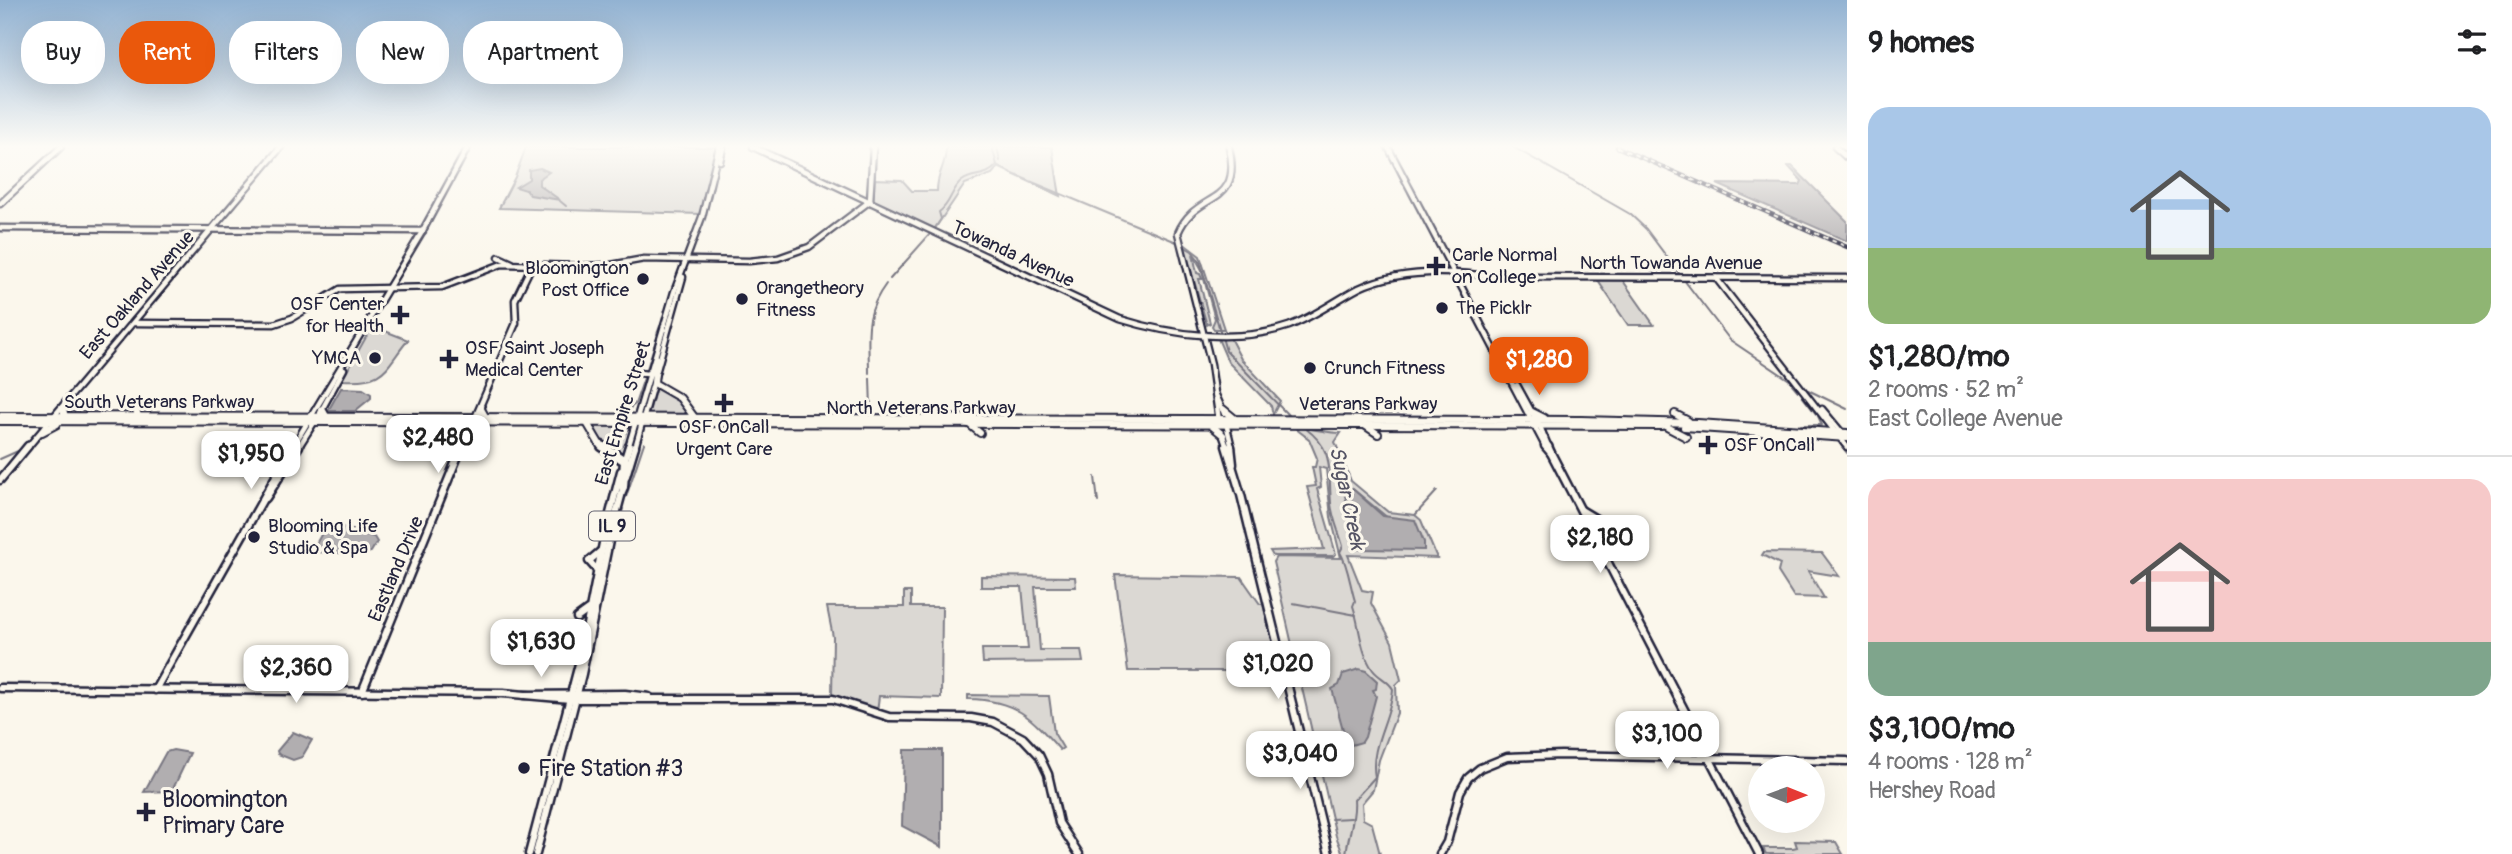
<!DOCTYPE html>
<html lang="en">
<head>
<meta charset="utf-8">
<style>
  :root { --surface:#fff; --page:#f6f6f6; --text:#202124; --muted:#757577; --line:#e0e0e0; --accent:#ea580c }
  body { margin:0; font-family:Pangolin,sans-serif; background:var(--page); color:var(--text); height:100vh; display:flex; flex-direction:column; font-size:26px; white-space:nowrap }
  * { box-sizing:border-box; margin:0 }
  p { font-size:23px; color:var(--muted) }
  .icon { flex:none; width:38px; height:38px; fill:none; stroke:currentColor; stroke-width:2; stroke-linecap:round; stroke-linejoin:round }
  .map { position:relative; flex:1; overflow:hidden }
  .details { display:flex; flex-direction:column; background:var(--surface); width:665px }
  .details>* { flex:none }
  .hud { position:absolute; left:21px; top:21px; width:665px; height:63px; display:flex; gap:14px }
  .needle { width:46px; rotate:91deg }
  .controls { position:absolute; left:1748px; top:756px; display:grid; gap:14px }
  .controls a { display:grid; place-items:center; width:77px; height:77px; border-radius:50%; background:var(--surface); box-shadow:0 7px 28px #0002; font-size:35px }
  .price { position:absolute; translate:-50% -60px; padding:0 16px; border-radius:14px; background:#fff; color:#222; font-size:23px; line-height:46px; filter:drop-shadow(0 2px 4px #0008) }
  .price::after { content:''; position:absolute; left:50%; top:42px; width:21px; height:16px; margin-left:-10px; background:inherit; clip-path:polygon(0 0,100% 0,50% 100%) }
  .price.selected { background:var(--accent); color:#fff }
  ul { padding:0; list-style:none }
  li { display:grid; align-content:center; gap:14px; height:371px; padding:0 21px }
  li+li { border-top:2px solid var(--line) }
  li span { display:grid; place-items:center; height:217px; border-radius:21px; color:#555 }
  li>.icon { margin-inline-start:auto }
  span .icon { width:126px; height:126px; fill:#fffc; stroke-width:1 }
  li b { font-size:30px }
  h2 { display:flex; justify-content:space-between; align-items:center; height:84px; padding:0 21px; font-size:30px }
  .chip { padding:0 24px; border-radius:28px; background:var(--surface); box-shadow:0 7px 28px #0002; font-size:24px; line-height:63px }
  .chip.selected { background:var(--accent); color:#fff }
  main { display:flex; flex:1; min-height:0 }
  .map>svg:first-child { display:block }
  .green { fill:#dbd8d3; stroke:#7e7d87; stroke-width:2; fill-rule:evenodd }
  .water { fill:#b1aeb0; stroke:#787681; stroke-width:2 }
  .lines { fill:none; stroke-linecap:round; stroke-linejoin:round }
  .stream { stroke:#787681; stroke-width:2 }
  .major-far1-casing { stroke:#22223b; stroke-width:9 }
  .major-casing { stroke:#22223b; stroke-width:11 }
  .highway-far1-casing { stroke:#22223b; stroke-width:10 }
  .highway-casing { stroke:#22223b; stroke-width:13 }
  .major-far1 { stroke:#fbf7ec; stroke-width:4.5 }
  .major { stroke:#fbf7ec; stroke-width:6 }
  .highway-far1 { stroke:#fbf7ec; stroke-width:6 }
  .highway { stroke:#fbf7ec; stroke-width:8 }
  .rail-casing { stroke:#22223b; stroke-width:4.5 }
  .rail { stroke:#fbf7ec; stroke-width:2; stroke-dasharray:4.5; stroke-linecap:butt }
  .poi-dot { fill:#22223b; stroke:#fbf7ec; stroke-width:2.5 }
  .labels { text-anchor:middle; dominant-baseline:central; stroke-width:6; stroke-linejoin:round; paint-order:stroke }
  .shield { fill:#fbf7ec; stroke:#636270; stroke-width:2 }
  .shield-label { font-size:18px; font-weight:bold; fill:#22223b }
  .street-label { font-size:19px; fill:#22223b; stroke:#fbf7ec }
  .poi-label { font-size:19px; fill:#22223b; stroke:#fbf7ec; text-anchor:start }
  .water-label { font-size:21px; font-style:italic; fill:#545364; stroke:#fbf7ec }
  .near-poi-label { font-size:23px; fill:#22223b; stroke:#fbf7ec; text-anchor:start }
</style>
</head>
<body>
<main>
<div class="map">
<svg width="1847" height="854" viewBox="0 0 1847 854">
  <rect width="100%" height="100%" fill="#fbf7ec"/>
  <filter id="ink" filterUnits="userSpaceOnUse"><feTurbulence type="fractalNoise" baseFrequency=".0143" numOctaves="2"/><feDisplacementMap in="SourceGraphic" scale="14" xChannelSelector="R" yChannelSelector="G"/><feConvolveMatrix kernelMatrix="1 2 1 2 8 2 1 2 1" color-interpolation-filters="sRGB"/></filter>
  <g filter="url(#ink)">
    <g class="green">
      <path d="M526 147H717L701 214 499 208 515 177Z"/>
      <path d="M946 147H1052L1060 196 998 167 992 174 965 184 934 230 873 200 875 179 902 180 912 191H937C937 171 946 168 946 147Z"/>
      <path d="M1183 243 1200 256 1224 329H1214L1212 326 1215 319 1201 268 1193 254 1197 273 1200 274 1202 279H1199L1210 323 1207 325Z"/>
      <path d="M1596 278H1621L1654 325H1628Z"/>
      <path d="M370 330 385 331 408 340C384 369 386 383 342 380Z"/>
      <path d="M1216 334H1228L1241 359 1280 401 1273 414 1271 406 1228 362Z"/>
      <path d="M656 387 677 398 690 416H648Z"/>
      <path d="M592 425 633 426 624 458 602 444Z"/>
      <path d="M1298 428C1314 428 1325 433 1341 433L1335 442 1351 481 1388 512 1415 515 1421 520 1437 558 1348 555 1362 590 1373 592 1371 603 1392 642 1401 680 1396 685 1397 713 1379 760 1373 790 1362 803 1363 819 1372 824 1380 854H1343L1336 836 1273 562 1276 557 1341 558 1331 517 1326 469 1319 467 1321 487 1317 489 1336 554 1333 556H1273L1270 551 1324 549 1307 487 1316 486 1312 467H1315L1317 458 1309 439 1296 429ZM1343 481 1388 518 1356 546Z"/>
      <path d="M1764 552 1822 553 1839 576 1808 571 1824 598 1794 597 1778 572 1780 564 1762 555Z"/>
      <path d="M1115 575 1241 577 1260 604H1263L1280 671H1128Z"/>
      <path d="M981 576 1075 577 1076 587H1035L1040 650H1081L1083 662 983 663 982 649H1028L1022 587H981Z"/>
      <path d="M904 592H911V607H942L941 698 879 696 877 712 832 695 833 637 827 607H904Z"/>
      <path d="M968 695 1049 696 1054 733 1063 748 1060 750C1031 717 1016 700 968 699Z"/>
      <path d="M1795 841 1836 842 1843 854H1766L1763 848H1793L1797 847Z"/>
    </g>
    <g class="water">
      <path d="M1788 166H1792L1847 221V241L1717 184 1800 185 1802 181Z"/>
      <path d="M540 168 549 172 539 179V185L560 200 530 195 526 190 516 187 529 179V170Z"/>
      <path d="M341 388 363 389 371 394V398L355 411H328Z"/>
      <path d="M1342 482H1345L1383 516 1415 520 1424 542V550L1357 549Z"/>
      <path d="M326 526 343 527 374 537 377 542 371 552 363 554 316 552 313 549Z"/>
      <path d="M1359 669 1366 671 1377 681 1376 689 1373 690 1376 696 1365 737 1362 742 1351 745 1345 737 1332 689 1339 685 1343 674Z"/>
      <path d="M293 732 312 740 302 757 293 760 278 754 277 751Z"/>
      <path d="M173 750 190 753 172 791 144 792 166 752Z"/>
      <path d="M904 750H942V847L902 826Z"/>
    </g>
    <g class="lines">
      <g class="stream">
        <path d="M992 147 997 165 1013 174 1179 243"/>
        <path d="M997 147 1000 161"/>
        <path d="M1513 147 1630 214 1646 229 1681 276"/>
        <path d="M560 201 566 206"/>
        <path d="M935 228 941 219 939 212C951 204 951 189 962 181 974 172 985 179 997 165"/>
        <path d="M1183 246 1192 251 1200 262 1226 351 1289 416"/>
        <path d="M890 279 930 234"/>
        <path d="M1684 280 1730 340 1794 383"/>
        <path d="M657 334 660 326"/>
        <path d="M646 372 656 340"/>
        <path d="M869 373C869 337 863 315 886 284"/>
        <path d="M870 378 871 409"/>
        <path d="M1792 384 1798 391"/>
        <path d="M1808 390 1847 409"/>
        <path d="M1802 396 1816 414"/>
        <path d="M623 414 635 404 644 378"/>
        <path d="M1801 425H1822L1818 416"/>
        <path d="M1305 428C1335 450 1328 469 1331 503 1332 517 1339 532 1343 546L1340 552C1348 565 1350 585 1355 601L1353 606C1360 626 1360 652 1373 670 1379 678 1388 680 1393 689 1391 718 1369 747 1375 777L1354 800C1356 816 1348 836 1346 854"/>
        <path d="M1840 444 1847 453"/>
        <path d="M0 459 18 451"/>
        <path d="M1095 477 1098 502"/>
        <path d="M626 497 644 443"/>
        <path d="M1416 514 1437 491"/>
        <path d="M618 526 623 509"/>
        <path d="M1293 603 1356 615"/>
        <path d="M1331 819 1351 818"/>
      </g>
      <defs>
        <g id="major-far1">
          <path d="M753 147 1120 319C1171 335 1237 344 1289 326 1314 317 1336 300 1359 288 1399 269 1453 271 1496 277"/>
          <path d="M1388 147 1546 448"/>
          <path d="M1835 147 1847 158"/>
          <path d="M720 161 723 147"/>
          <path d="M870 201 873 147"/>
          <path d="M0 204 61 147"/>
          <path d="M0 228 423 231"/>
          <path d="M499 257 512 263"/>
          <path d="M1493 277 1847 278"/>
          <path d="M1716 278 1847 447"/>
          <path d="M134 323 274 324 292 318 340 289 442 287 502 264 582 266 611 265 644 259 749 261 778 258 809 247 870 201"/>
          <path d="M640 373 647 374 652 369"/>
          <path d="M1517 385 1534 416"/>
          <path d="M1215 393 1219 421"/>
          <path d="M1822 409 1842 433"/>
          <path d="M320 413 344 369"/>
          <path d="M1224 413 1215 393 1211 364 1178 233C1196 189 1243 209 1229 147"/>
          <path d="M1226 423 1232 448"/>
          <path d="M1539 424 1549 448"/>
          <path d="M1222 433 1227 448"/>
          <path d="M27 448 281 147"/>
          <path d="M292 448 422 232 468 147"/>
          <path d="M298 448 315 421"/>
          <path d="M462 448 516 323 515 300 532 265"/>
          <path d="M465 448 482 407"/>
          <path d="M628 448 674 292 702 217 719 147"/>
          <path d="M635 448 683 277"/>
        </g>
        <g id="major">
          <path d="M1226 446 1241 495 1329 854"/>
          <path d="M1231 446 1233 464"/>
          <path d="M1545 446 1551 453 1759 854"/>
          <path d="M1548 446 1551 453"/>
          <path d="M463 452 465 446"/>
          <path d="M624 462 629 446"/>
          <path d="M626 476 635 446"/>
          <path d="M0 480 28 446"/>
          <path d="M266 498 299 446"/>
          <path d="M1581 510 1596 519"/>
          <path d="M597 570 589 561 601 551"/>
          <path d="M577 618 588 610"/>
          <path d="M0 688 503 693 570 699H833L889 717 971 718 993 722 1023 738 1039 755 1048 774 1059 823 1079 854"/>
          <path d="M155 690 293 446"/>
          <path d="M362 692 462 446"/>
          <path d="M524 695 625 694 649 697"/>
          <path d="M529 854 580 660 605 533 621 471"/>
          <path d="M536 854 582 674 609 541 624 485"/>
          <path d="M1440 854 1447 842 1460 792 1468 778 1480 768 1507 757 1561 755 1847 761"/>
        </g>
        <g id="highway-far1">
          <path d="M656 358 654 383 680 398 697 421"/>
          <path d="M63 408 65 418"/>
          <path d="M135 408 139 418"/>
          <path d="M322 409 327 418"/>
          <path d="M481 409 486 418"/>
          <path d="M1223 409 1234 418"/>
          <path d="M1532 412 1544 418"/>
          <path d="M1675 414 1688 421"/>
          <path d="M0 416 1581 420 1698 423 1847 433"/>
          <path d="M0 421 1662 426"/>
          <path d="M587 423 600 445 605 448"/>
          <path d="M969 424 980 433"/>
          <path d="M1212 426 1223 435"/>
          <path d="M1366 426 1378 434"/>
          <path d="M1667 427 1686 437"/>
          <path d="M1684 427 1847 438"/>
          <path d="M42 432 57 424"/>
        </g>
        <path id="highway" d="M602 446 625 461 623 487"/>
      </defs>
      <use href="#major-far1" class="major-far1-casing"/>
      <use href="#major" class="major-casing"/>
      <use href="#highway-far1" class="highway-far1-casing"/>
      <use href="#highway" class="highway-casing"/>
      <use href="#major-far1" class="major-far1"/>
      <use href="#major" class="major"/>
      <use href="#highway-far1" class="highway-far1"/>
      <use href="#highway" class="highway"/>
      <defs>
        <path id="rail" d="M1617 147 1847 247"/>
      </defs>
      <use href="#rail" class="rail-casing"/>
      <use href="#rail" class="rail"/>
    </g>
  </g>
  <linearGradient id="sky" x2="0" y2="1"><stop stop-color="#92b2d2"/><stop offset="0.55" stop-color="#fdfbf6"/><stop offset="1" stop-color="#fdfbf6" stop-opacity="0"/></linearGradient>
  <rect width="1847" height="266" fill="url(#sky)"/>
  <g class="poi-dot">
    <path d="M1432.5 255.5h7v7h7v7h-7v7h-7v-7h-7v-7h7z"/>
    <circle cx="643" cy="279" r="7"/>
    <circle cx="742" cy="299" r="7"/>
    <circle cx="1442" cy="308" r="7"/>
    <path d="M396.5 304.5h7v7h7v7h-7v7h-7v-7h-7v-7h7z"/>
    <circle cx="375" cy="358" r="7"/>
    <path d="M445.5 348.5h7v7h7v7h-7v7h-7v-7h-7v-7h7z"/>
    <circle cx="1310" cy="368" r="7"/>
    <path d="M720.5 392.5h7v7h7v7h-7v7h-7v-7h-7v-7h7z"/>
    <path d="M1704.5 434.5h7v7h7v7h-7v7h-7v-7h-7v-7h7z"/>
    <circle cx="254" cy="537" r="7"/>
    <circle cx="524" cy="768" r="7"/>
    <path d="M142.5 801.5h7v7h7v7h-7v7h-7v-7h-7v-7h7z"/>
  </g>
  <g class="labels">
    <rect class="shield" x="589" y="511.5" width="46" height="29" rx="5"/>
    <g class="shield-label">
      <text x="612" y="526">IL 9</text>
    </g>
    <g class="street-label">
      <text transform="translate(1013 254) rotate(25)">Towanda Avenue</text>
      <text x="1671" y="263">North Towanda Avenue</text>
      <text transform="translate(137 295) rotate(-49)">East Oakland Avenue</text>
      <text x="159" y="402">South Veterans Parkway</text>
      <text x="1368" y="404">Veterans Parkway</text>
      <text x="921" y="408">North Veterans Parkway</text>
      <text transform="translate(623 413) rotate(-73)">East Empire Street</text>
      <text transform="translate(396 569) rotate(-67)">Eastland Drive</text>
    </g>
    <g class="poi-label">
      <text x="1452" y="255">Carle Normal<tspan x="1452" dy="22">on College</tspan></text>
      <text x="629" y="268" text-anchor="end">Bloomington<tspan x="629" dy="22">Post Office</tspan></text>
      <text x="756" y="288">Orangetheory<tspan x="756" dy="22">Fitness</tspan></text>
      <text x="384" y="304" text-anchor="end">OSF Center<tspan x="384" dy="22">for Health</tspan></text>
      <text x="1456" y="308">The Picklr</text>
      <text x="465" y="348">OSF Saint Joseph<tspan x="465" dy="22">Medical Center</tspan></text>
      <text x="361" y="358" text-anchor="end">YMCA</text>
      <text x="1324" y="368">Crunch Fitness</text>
      <text x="724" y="427" text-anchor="middle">OSF OnCall<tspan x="724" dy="22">Urgent Care</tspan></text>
      <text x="1724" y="445">OSF OnCall</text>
      <text x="268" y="526">Blooming Life<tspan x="268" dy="22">Studio &amp; Spa</tspan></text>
    </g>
    <g class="water-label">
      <text transform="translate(1347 498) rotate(78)">Sugar Creek</text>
    </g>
    <g class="near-poi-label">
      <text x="538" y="768">Fire Station #3</text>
      <text x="162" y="799">Bloomington<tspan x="162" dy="26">Primary Care</tspan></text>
    </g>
  </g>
</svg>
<div class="controls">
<a><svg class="needle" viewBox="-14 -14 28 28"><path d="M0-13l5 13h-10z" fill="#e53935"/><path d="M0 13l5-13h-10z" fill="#757577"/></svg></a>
</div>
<b class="price selected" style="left:1539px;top:397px">$1,280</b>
<b class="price" style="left:438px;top:475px">$2,480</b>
<b class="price" style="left:251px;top:491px">$1,950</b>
<b class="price" style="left:1600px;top:575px">$2,180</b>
<b class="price" style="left:541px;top:679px">$1,630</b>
<b class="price" style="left:1278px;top:701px">$1,020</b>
<b class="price" style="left:296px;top:705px">$2,360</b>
<b class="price" style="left:1667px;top:771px">$3,100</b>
<b class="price" style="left:1300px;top:791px">$3,040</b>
<div class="hud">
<a class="chip">Buy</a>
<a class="chip selected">Rent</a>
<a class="chip">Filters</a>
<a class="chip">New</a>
<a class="chip">Apartment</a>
</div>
</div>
<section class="details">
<h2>9 homes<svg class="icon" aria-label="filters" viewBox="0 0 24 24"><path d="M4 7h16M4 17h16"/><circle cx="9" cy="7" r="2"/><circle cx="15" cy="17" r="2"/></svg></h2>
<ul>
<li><span style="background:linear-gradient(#a9c7e8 65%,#8fb573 0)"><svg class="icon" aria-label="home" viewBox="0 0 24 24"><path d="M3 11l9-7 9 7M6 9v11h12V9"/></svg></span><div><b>$1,280/mo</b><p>2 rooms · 52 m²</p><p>East College Avenue</p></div></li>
<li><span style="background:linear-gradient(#f6c9c9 75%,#7fa58c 0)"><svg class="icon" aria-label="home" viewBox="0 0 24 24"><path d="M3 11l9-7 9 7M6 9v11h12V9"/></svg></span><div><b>$3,100/mo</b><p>4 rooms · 128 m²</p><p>Hershey Road</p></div></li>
</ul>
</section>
</main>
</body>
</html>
